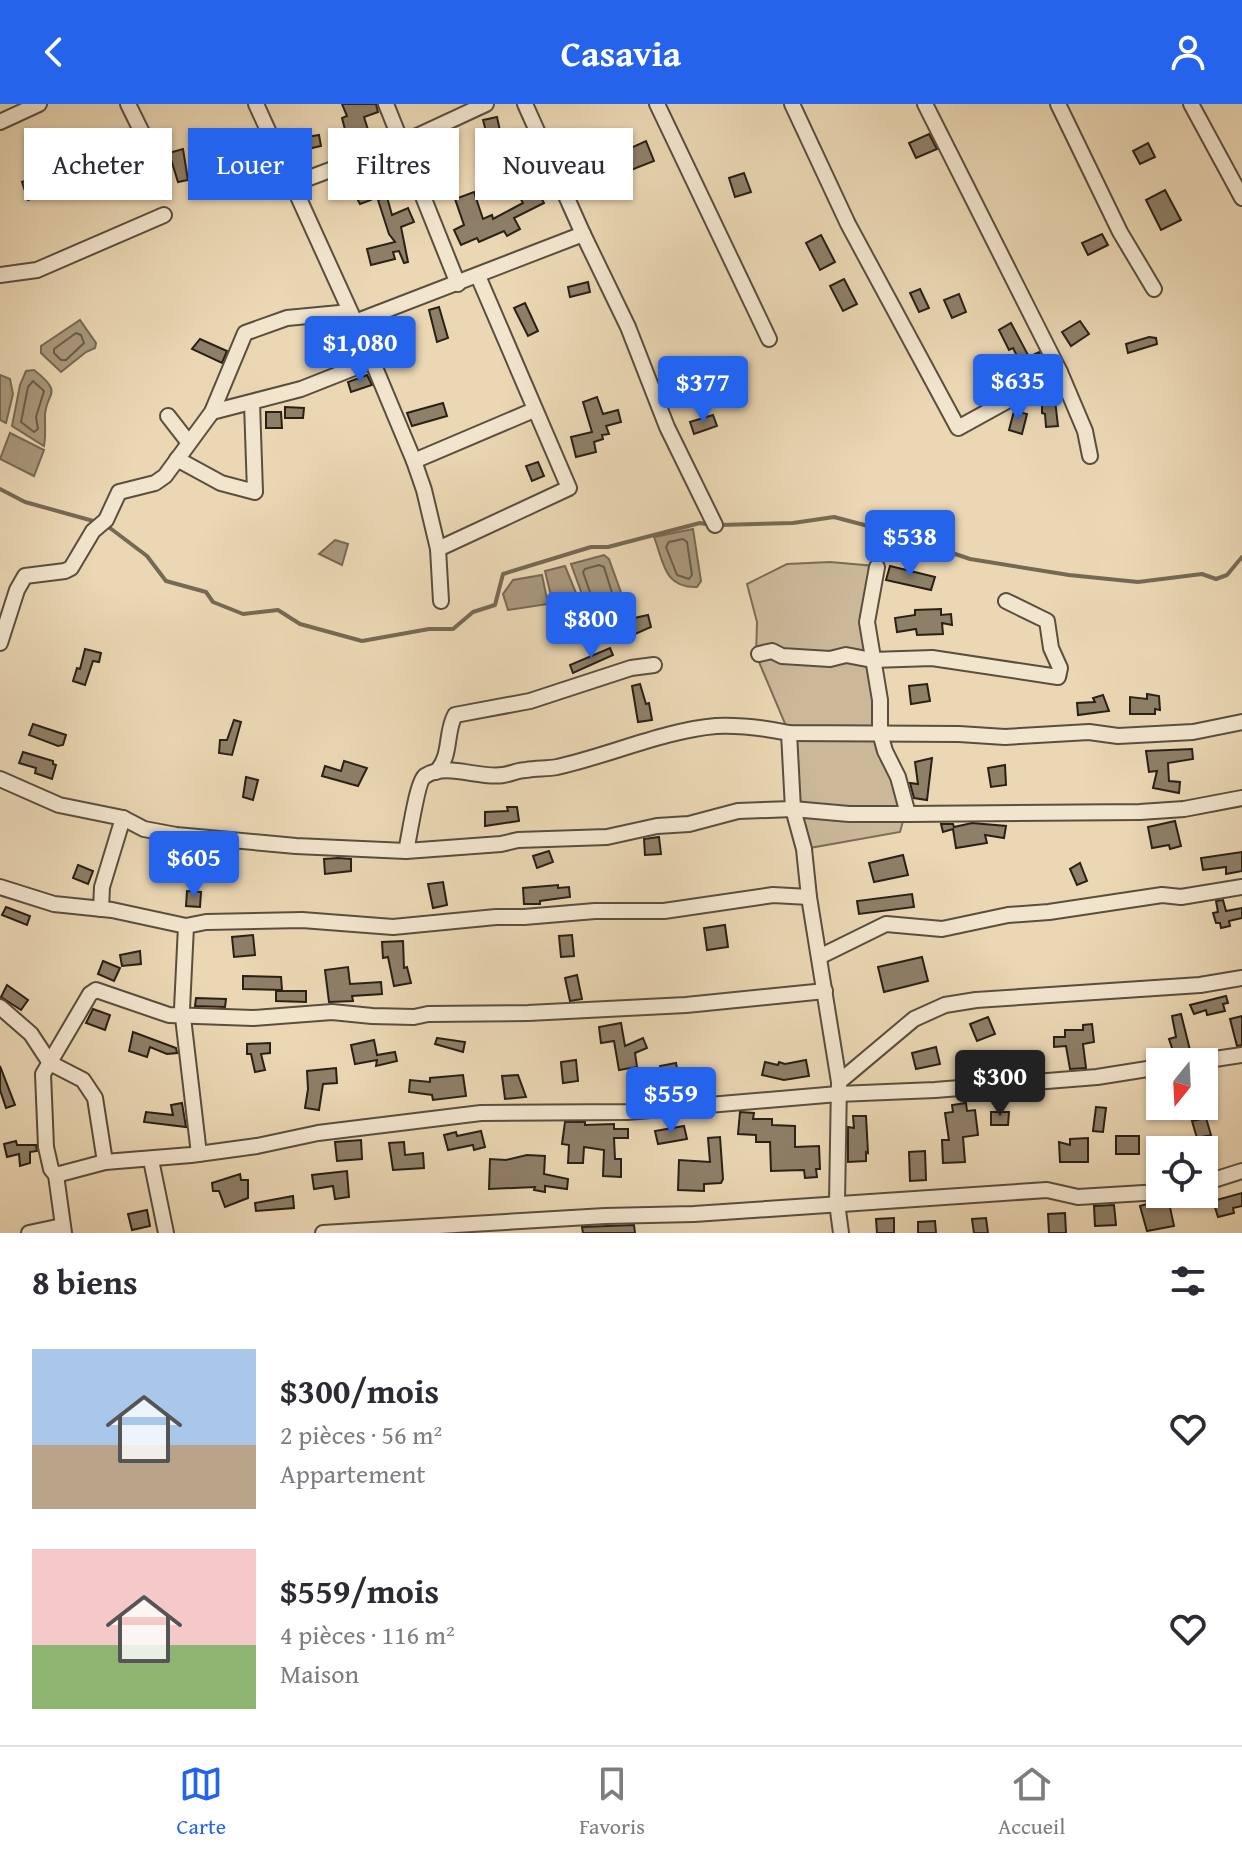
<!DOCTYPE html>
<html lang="fr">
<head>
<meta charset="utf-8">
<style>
  :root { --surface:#fff; --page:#f7f7f7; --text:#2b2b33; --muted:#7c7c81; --line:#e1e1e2; --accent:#2563eb }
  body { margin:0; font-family:"Gentium Book Plus",serif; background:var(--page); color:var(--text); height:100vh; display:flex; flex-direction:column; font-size:30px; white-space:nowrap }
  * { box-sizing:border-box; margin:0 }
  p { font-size:26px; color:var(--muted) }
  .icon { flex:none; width:44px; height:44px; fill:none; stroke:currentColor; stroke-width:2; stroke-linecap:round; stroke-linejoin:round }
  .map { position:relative; height:1129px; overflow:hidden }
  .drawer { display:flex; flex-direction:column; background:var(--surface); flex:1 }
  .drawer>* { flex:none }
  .banner { position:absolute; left:24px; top:24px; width:800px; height:72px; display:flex; gap:16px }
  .needle { width:52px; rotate:198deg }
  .fabs { position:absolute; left:1146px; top:944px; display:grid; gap:16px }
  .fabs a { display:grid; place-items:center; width:72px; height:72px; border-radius:0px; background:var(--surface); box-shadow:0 2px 6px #0004; font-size:40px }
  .price { position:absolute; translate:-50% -68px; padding:0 18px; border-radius:8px; background:var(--accent); color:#fff; font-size:26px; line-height:52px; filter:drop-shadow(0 2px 4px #0008) }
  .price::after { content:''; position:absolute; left:50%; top:48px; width:24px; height:18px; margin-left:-12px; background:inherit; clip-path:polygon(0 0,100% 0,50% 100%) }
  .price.current { background:#222; color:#fff }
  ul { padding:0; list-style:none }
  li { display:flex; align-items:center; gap:24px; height:200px; padding:0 32px }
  li span { display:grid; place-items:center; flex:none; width:224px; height:160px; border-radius:0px; color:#555 }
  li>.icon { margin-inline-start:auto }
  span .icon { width:96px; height:96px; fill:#fffc; stroke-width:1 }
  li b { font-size:34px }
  h2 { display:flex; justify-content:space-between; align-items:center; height:96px; padding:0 32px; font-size:34px }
  .pill { padding:0 28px; border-radius:0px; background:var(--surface); box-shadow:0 2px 6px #0004; font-size:28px; line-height:72px }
  .pill.current { background:var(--accent); color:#fff }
  header { display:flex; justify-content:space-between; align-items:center; height:104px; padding:0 32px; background:var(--accent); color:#fff; font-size:36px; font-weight:700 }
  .tabs { display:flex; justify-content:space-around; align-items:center; height:112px; border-top:2px solid var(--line); background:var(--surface); font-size:22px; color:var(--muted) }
  .tabs a { display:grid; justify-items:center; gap:4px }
  .tabs .current { color:var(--accent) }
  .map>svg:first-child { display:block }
  .green { fill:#cab899; stroke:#7a6c58; stroke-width:2 }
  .water { fill:#a9997e; stroke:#766954; stroke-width:2 }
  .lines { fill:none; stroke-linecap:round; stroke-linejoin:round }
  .shore { stroke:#695c4a; stroke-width:2 }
  .stream { stroke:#766954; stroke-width:4 }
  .building { fill:#8e7f68; stroke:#292016; stroke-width:2 }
  .street-casing { stroke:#5a4e3e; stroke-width:18 }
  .street { stroke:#f2e5ce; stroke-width:14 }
</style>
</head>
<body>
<header><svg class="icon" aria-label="back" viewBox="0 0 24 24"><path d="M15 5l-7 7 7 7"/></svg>Casavia<svg class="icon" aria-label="person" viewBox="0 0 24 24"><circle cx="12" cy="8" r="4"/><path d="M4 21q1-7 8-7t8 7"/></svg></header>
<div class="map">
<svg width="1242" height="1129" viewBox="0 0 1242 1129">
  <rect width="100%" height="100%" fill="#ebd7b4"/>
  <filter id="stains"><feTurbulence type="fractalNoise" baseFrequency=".0025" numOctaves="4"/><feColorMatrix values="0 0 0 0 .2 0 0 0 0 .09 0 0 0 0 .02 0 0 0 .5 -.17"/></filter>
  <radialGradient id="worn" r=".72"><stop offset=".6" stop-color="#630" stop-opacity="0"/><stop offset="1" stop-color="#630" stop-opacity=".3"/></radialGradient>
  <path class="green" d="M830 458 875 462 871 556 905 710 900 728 804 745 789 629 756 551 757 518 747 480 787 460Z"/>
  <g class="water">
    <path d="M80 216 96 239 95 244 86 248 61 268 41 249V242Z"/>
    <path d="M34 266C67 292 43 288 45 316 45 326 46 331 44 342L12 322 20 281 26 267Z"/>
    <path d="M0 271 10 275 13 290 6 319 0 316Z"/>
    <path d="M10 329 44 346 34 372 0 355Z"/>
    <path d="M693 425 701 477 697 483C664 484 664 459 654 433Z"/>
    <path d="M335 436 348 440 342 461 319 450Z"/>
    <path d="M604 451 609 455 623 494 590 512 571 460Z"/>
    <path d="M565 462 587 516 560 529 545 467Z"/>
    <path d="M542 471 548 500 508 506 503 490 513 476Z"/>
  </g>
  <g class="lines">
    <g class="shore">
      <path d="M76 229 81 231 84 239 66 256H61L54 249V245Z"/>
      <path d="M33 277 44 287 36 313 38 325 34 328 21 318 28 283Z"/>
      <path d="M683 435 687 438 692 471 689 475 677 471 666 443 669 438Z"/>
      <path d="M599 461 604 463 612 489 596 499 593 497 583 468 585 465Z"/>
    </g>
    <g class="stream">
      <path d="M0 385 25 398 97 418"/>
      <path d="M106 421 147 452 166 477 206 488 213 498 243 510 278 506 300 520 362 537 429 525H453L473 508 495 501 503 470 591 443H608L700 419 711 421"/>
      <path d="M720 421 793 419 834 413 887 427 970 455 1069 471 1138 478 1202 470 1216 475 1227 471 1242 453"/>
    </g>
  </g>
  <g class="building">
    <path d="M342 0H376L378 8 364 13 371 35 349 41 342 14 347 12Z"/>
    <path d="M497 13 501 31 488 35 483 16Z"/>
    <path d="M228 26 233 40 218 44 213 30Z"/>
    <path d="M577 26 586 45 570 52 562 33Z"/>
    <path d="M929 30 937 45 916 54 909 39Z"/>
    <path d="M319 31 321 42 303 46 301 34Z"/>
    <path d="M646 37 654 57 631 66 624 47Z"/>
    <path d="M1148 39 1155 53 1140 60 1133 47Z"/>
    <path d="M258 42 263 75 249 76 242 45Z"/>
    <path d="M183 45 188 76 178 78 169 49Z"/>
    <path d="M539 56 549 78 536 84 544 99 514 114 520 125 507 132 504 127 479 138 477 134 461 141 454 126 464 121 455 95 474 88 483 115 492 111 493 115 523 99 514 83 526 77 521 65Z"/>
    <path d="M744 69 751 88 735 93 729 74Z"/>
    <path d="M40 72 46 90 28 96 22 78Z"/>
    <path d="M364 76 371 96 360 100 350 81Z"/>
    <path d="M1165 86 1181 116 1161 126 1146 96Z"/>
    <path d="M387 93 392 111 408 104 414 118 401 123 408 158 404 159 399 147 393 148 395 155 371 161 367 145 395 138 389 130 378 96Z"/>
    <path d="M1102 130 1108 141 1088 151 1082 139Z"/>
    <path d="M821 131 835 158 820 166 806 139Z"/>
    <path d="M844 175 857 200 843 207 830 182Z"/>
    <path d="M588 178 590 188 570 193 568 183Z"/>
    <path d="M920 185 929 204 919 208 910 189Z"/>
    <path d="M959 190 966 208 952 214 944 196Z"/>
    <path d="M525 199 538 227 528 232 514 204Z"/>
    <path d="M439 203 448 234 437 238 429 206Z"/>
    <path d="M1080 217 1089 230 1071 242 1062 228Z"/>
    <path d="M1011 219 1029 253 1039 248 1045 261 1026 270 1013 244 1009 246 999 226Z"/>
    <path d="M1149 233 1156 234 1157 240 1128 249 1126 240Z"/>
    <path d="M200 235 227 247 222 259 192 245Z"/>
    <path d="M737 256 740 273 723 277 719 260Z"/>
    <path d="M367 271 372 281 351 288 348 278Z"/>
    <path d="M597 293 603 310 618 306 621 318 606 322 609 330 602 331 603 335 594 338 596 348 576 353 571 333 592 328 583 298Z"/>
    <path d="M1055 296 1058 322 1046 323 1045 310 1042 309V297Z"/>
    <path d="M443 299 447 312 412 322 407 309Z"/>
    <path d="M285 303 304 304 303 314H285Z"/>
    <path d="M1014 307 1027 310 1022 330 1009 326Z"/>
    <path d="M266 308H281L282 324H266Z"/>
    <path d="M713 311 717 322 694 330 690 318Z"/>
    <path d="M538 358 544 372 532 377 526 362Z"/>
    <path d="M890 462 935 473 931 486 886 476Z"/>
    <path d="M941 505V511L951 510 952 521 942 519 943 530 917 531 916 525 897 528 895 514 915 511V506Z"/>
    <path d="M648 511 651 523 633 531 625 516Z"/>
    <path d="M610 544 613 551 573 569 570 561Z"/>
    <path d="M85 545 101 549 99 558 93 557 85 581 73 577 77 564 80 565Z"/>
    <path d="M640 580 646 600 649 599 652 616 638 618 632 582Z"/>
    <path d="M927 580 930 597 911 600 909 582Z"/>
    <path d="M1147 590 1159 592 1160 606 1155 605V610H1130V593L1147 595Z"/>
    <path d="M1103 591 1109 607 1078 611 1077 599 1095 598 1093 594Z"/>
    <path d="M234 616 241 618 232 651 219 649 220 636H227Z"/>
    <path d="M33 620 66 631 63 641 58 642 29 631Z"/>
    <path d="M1192 645 1193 655 1168 659 1169 677 1180 678 1179 689 1153 684 1157 667 1149 668 1146 647Z"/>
    <path d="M23 648 53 657V660L56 661 52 675 35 669 36 664 19 659Z"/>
    <path d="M932 654 927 696 914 694 910 679 918 680 915 658Z"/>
    <path d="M344 657 367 664 358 682 322 672 325 662 341 667Z"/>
    <path d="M1005 661 1006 681 991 683 988 664Z"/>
    <path d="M246 673 258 676 253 696 243 693Z"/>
    <path d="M507 703H517L519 717 485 722V708L508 707Z"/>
    <path d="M1175 717 1181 742 1170 745 1169 741 1152 744 1148 723Z"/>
    <path d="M972 719 1006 722 1004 734 985 731 987 739 956 744 953 725 943 728 941 720H953L954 723Z"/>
    <path d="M659 733 661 750 645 751 644 735Z"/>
    <path d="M549 747 553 758 537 764 533 752Z"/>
    <path d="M1242 748V767L1226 770V763L1203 766 1201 754Z"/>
    <path d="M903 751 908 771 874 778 869 759Z"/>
    <path d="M338 754 351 755V767L325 770 324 755Z"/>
    <path d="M1080 759 1087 777 1077 781 1070 765Z"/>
    <path d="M78 761 93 767 88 780 73 774Z"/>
    <path d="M443 778 447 801 433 804 428 780Z"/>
    <path d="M558 781V784L569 783 570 793 540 797V800H524L523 784Z"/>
    <path d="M187 787 201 788 200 803 186 802Z"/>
    <path d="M912 790 914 803 859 810 857 797Z"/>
    <path d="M1223 796 1226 807 1242 804V814L1229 817 1230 822 1221 824 1220 819H1216L1213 809 1218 808 1216 797Z"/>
    <path d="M6 803 30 812 27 821 2 811Z"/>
    <path d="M725 821 728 843 707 846 704 824Z"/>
    <path d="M253 831 255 851 234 853 232 833Z"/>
    <path d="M572 831 574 852 561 853 559 832Z"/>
    <path d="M403 837 404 864 407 863 411 879 394 882 388 853 383 854 382 838Z"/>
    <path d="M140 847 141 860 122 862 120 851Z"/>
    <path d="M922 853 928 877 884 888 878 863Z"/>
    <path d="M103 857 120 864 114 877 98 870Z"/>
    <path d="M348 863 350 880 381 878 382 890 352 892 353 897 329 898 325 866Z"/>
    <path d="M577 871 582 895 570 897 565 874Z"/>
    <path d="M243 872 281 873 282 886 243 885Z"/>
    <path d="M7 881 28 896 21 906 1 893Z"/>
    <path d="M276 887H306V898L276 897Z"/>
    <path d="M1226 892 1228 899 1223 900 1225 907 1207 911 1206 906 1194 910 1190 901Z"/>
    <path d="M196 894 226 895 225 903 195 902Z"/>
    <path d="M93 905 110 911 105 926 86 919Z"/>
    <path d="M1181 910 1190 946 1174 950 1169 935 1176 933 1172 912Z"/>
    <path d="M1242 912V941L1237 942 1230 915Z"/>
    <path d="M988 913 995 930 977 937 970 920Z"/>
    <path d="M621 919 625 942 643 934 647 944 635 949 637 963 619 966 614 937 601 939 599 923Z"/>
    <path d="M1092 920 1094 938 1083 940 1086 964 1070 965 1066 942 1054 943V933H1065V926H1083V921Z"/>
    <path d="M133 928 176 944 177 949 167 950 150 943 147 953 129 947Z"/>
    <path d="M437 934 465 938 463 948 435 940Z"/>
    <path d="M374 936 377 951 395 948 397 957 376 962 377 956 355 960 351 941Z"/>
    <path d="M270 939V949L261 950 265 966 255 968 251 950H247V940Z"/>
    <path d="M936 943 940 960 916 965 912 949Z"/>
    <path d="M576 956 578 977 563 979 561 958Z"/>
    <path d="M806 956 809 972 784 976 762 971 765 958 778 961 779 958 785 960Z"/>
    <path d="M676 959 680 981 664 984 660 962Z"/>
    <path d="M0 962 15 1001 6 1004 0 986Z"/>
    <path d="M336 964 337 979 323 980 319 1006 305 1004 308 985 307 967Z"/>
    <path d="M463 971 466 992 433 996 432 991 409 988 410 976 430 978V974Z"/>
    <path d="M518 971 526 993 505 995 502 972Z"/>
    <path d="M182 999 186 1023 144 1018 146 1008 173 1011 171 1001Z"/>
    <path d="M966 999 967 1007 975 1006 978 1031 963 1033 965 1058 943 1059 942 1036H949L945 1009 953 1008 952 1001Z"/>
    <path d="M1096 1003 1106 1004 1103 1028 1093 1027Z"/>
    <path d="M740 1008 754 1009 753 1015H772V1021L795 1022V1043L819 1042 820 1065H816L817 1073 805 1074 804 1066 771 1067 770 1038H756V1031L738 1030Z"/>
    <path d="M991 1008H1009L1008 1021H991Z"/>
    <path d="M853 1012H866L868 1049 866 1048V1057L848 1058V1023L854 1024Z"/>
    <path d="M1206 1014 1211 1031 1197 1034 1192 1017Z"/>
    <path d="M565 1018H585V1021L614 1020V1025H628V1034H614L615 1055H621V1073L603 1072 604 1046 584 1043 583 1059H568L569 1041 562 1040Z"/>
    <path d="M684 1022 687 1035 658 1040 655 1027Z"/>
    <path d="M481 1027 485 1043 474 1046 473 1041 448 1046 444 1031 456 1028 457 1032Z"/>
    <rect x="1116" y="1032" width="23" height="18"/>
    <path d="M720 1033 723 1075 721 1079 704 1080V1087L678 1086 679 1056 710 1058 708 1034Z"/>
    <path d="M1088 1034V1058H1060L1059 1038 1070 1041V1035Z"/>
    <path d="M361 1036 362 1055 337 1057 335 1038Z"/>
    <path d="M16 1037 17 1041H36L37 1047 30 1048V1059L20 1062 19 1050 7 1053 4 1040Z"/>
    <path d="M404 1038 405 1051 423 1049 424 1064 393 1066 389 1039Z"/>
    <path d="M925 1047 926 1076 910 1077 909 1048Z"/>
    <path d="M527 1051 545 1052 544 1070 568 1075 567 1085 545 1082V1088L534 1086 535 1083 489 1085 490 1055 506 1056Z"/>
    <path d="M347 1067 349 1093 335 1095 333 1082 314 1085 312 1071Z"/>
    <path d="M240 1070 241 1076H248V1094L225 1103 219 1087H213L212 1079Z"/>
    <path d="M1242 1089V1102L1233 1104 1234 1109 1218 1113 1213 1097Z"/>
    <path d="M293 1092 294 1104 256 1107 255 1099Z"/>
    <path d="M1168 1094 1174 1122 1147 1127 1140 1102Z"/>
    <path d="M1114 1101 1116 1121 1095 1122 1094 1102Z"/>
    <path d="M147 1106 150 1122 132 1126 128 1110Z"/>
    <path d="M1065 1109 1066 1129H1049L1048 1110Z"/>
    <path d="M894 1114V1129H877L876 1115Z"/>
    <path d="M986 1114 988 1129H974L972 1115Z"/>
    <path d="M935 1117 936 1129H918V1118Z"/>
    <path d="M634 1121 635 1129H583L582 1123Z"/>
  </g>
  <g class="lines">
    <defs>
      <g id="street">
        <path d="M128 0 156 57"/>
        <path d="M256 0 366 242 414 357 424 386 438 445 441 497"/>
        <path d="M386 0 458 180"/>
        <path d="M525 0 583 130 628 223 667 323 715 421"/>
        <path d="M657 0 769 235"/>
        <path d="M792 0 848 120 958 324 1060 268"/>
        <path d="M925 0 1060 268 1085 327 1090 352"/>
        <path d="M1058 0 1120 128 1154 185"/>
        <path d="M1191 0 1242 94"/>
        <path d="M0 18 39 0"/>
        <path d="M293 80 402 39 486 0"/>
        <path d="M0 171 37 166 164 111"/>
        <path d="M355 218 583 130"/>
        <path d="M212 308 301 285 372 257"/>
        <path d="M168 312 189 339"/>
        <path d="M177 355 221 379 255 388 252 299"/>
        <path d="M414 357 534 306"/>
        <path d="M438 445 569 384 478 172"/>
        <path d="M877 463 867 518 880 596V629L885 647 898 673 908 710"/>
        <path d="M0 539 17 486 25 472 65 467 71 464 93 427 106 416 119 388 155 379 165 372 212 308 245 229 287 214 350 208"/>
        <path d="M759 550 772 547 782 552 830 555 846 551 872 556 932 554 1058 573 1060 564 1051 544 1047 517 1006 497"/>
        <path d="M789 629 793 705 804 745 809 793 839 978 837 1099 841 1129"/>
        <path d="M436 668C452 652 445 629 455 611L530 597 631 564 654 561"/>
        <path d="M0 675 59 701 123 714 144 725 176 731 296 742 406 747 501 740 518 736 607 733 657 722 689 720 738 707 793 705 849 710H908L1140 708 1184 705 1242 694"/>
        <path d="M406 747C409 735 417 677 425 672 447 658 479 675 503 671 511 670 518 666 526 666 537 664 546 665 557 663 607 652 666 626 716 622 740 621 765 624 789 629L959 630 1005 633 1089 628 1118 632 1193 628 1242 618"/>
        <path d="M0 783 54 800 112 806 186 822 206 818 302 816 393 823 496 813H524L595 807H664L773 791 809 793"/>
        <path d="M101 805 102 783 123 714"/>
        <path d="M186 822 182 905 199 1050"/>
        <path d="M819 853 886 820 942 825 1008 811 1049 808 1162 791 1181 793 1242 783"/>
        <path d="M0 903 31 930 50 959 83 976 95 994 105 1058"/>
        <path d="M1195 958 1242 951"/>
        <path d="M839 978 914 915 945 901 976 896 1200 881 1242 874"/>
        <path d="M151 1056 166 1129"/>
        <path d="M56 1071 105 1058 191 1051 257 1042 318 1029 481 1009 627 1008 838 990 935 986 1097 973 1160 963"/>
        <path d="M1204 1079 1242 1067"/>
        <path d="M29 1129 62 1122"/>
        <path d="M64 1129 56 1071 51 1065 46 1043 43 970 90 890 96 886 169 911 253 914 332 908 372 912 414 913 428 910 528 909 686 901 825 887"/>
        <path d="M323 1129 605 1112 694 1110 1047 1086 1078 1093 1160 1088"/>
      </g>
    </defs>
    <use href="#street" class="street-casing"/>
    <use href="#street" class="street"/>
  </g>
  <rect width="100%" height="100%" filter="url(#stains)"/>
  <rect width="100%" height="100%" fill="url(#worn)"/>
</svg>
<div class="fabs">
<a><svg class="needle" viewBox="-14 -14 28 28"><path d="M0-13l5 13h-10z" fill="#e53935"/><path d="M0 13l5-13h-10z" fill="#7c7c81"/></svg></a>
<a><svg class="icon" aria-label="locate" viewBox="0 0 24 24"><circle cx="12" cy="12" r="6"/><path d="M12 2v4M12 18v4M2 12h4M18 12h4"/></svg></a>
</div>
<b class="price" style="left:360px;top:280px">$1,080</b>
<b class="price" style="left:1018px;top:318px">$635</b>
<b class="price" style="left:703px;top:320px">$377</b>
<b class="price" style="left:910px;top:474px">$538</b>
<b class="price" style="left:591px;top:556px">$800</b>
<b class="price" style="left:194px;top:795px">$605</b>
<b class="price current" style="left:1000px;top:1014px">$300</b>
<b class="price" style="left:671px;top:1031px">$559</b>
<div class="banner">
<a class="pill">Acheter</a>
<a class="pill current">Louer</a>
<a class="pill">Filtres</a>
<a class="pill">Nouveau</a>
</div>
</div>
<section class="drawer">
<h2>8 biens<svg class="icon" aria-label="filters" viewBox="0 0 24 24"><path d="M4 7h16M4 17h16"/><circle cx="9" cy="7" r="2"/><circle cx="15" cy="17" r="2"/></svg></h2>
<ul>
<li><span style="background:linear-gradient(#a9c7e8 60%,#b9a48a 0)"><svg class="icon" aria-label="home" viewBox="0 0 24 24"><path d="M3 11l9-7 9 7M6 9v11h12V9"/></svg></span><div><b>$300/mois</b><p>2 pièces · 56 m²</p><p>Appartement</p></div><svg class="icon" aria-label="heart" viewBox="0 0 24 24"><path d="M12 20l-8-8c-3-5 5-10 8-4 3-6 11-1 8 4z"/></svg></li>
<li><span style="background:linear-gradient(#f6c9c9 60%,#8fb573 0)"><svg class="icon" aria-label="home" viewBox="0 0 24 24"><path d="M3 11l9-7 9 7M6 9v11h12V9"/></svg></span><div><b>$559/mois</b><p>4 pièces · 116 m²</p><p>Maison</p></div><svg class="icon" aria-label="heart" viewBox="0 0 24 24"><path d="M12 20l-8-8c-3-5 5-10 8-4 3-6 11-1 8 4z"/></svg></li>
</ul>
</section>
<nav class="tabs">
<a class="current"><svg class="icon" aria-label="map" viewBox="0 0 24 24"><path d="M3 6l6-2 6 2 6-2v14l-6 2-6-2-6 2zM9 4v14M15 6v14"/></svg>Carte</a>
<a><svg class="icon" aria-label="saved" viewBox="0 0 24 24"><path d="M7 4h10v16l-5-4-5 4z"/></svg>Favoris</a>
<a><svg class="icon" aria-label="home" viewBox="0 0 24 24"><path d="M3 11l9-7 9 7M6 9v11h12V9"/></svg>Accueil</a>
</nav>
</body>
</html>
